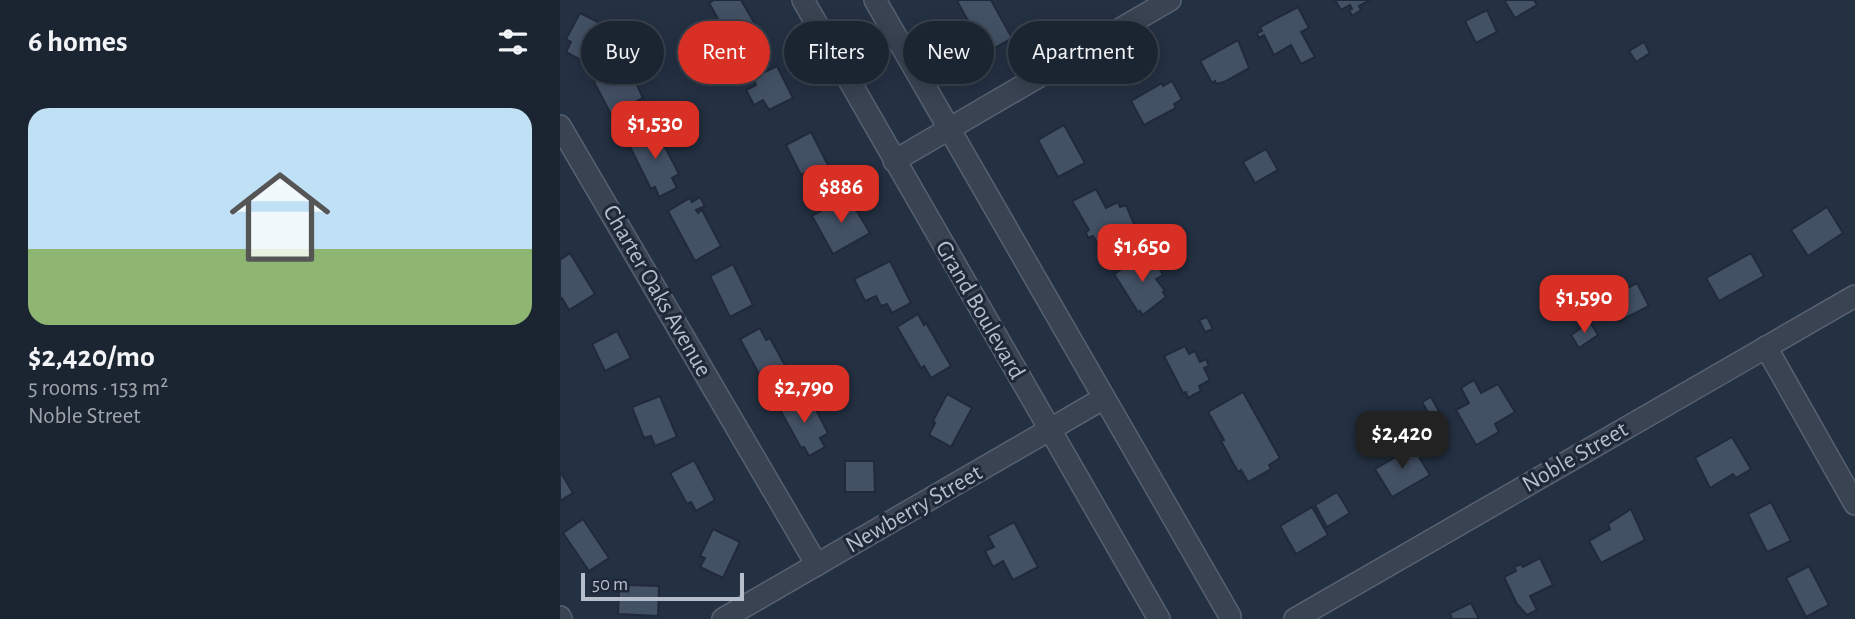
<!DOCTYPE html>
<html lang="en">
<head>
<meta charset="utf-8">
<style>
  :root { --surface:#1b2532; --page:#28313e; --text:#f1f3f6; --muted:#a0a5ac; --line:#39424d; --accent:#d93025 }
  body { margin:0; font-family:"Alegreya Sans",sans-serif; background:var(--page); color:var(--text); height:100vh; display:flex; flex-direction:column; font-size:26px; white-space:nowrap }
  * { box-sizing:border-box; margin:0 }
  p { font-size:23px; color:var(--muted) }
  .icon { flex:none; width:38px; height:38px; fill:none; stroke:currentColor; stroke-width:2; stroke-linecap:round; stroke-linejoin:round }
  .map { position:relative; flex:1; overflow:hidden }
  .sheet { display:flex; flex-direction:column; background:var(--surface); width:560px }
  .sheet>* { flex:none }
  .top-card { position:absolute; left:21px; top:21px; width:665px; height:63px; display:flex; gap:14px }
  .scale { position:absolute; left:21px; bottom:18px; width:163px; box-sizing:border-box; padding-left:7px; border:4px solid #b6becc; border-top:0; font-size:19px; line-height:24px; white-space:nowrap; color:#b6becc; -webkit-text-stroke:5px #1e2838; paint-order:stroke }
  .price { position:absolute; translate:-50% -60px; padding:0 16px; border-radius:14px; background:var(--accent); color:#fff; font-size:23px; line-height:46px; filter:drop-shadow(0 2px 4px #0008) }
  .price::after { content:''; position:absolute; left:50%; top:42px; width:21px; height:16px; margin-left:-10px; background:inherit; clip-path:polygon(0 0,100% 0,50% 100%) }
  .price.selected { background:#222; color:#fff }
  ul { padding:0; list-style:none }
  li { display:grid; align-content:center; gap:14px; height:371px; padding:0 28px }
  li span { display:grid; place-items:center; height:217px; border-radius:21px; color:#555 }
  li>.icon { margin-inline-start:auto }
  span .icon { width:126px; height:126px; fill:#fffc; stroke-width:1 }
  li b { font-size:30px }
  h2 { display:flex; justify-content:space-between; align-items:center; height:84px; padding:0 28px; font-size:30px }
  .chip { padding:0 24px; border-radius:32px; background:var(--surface); box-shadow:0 4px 18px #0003,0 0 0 2px var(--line); font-size:24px; line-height:63px }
  .chip.selected { background:var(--accent); color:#fff }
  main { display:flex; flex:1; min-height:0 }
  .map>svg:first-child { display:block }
  .building { fill:#435165; stroke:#202a3a; stroke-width:2 }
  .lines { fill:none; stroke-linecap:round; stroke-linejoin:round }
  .minor-casing { stroke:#576170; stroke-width:24 }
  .minor { stroke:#394352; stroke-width:21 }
  .labels { text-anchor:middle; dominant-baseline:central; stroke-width:6; stroke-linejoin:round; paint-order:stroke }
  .street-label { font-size:24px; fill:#b6becc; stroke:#1e2838 }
</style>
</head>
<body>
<main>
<section class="sheet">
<h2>6 homes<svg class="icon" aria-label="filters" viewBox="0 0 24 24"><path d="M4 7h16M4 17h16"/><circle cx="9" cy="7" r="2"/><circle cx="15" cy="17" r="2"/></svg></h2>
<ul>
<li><span style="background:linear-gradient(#bfe0f5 65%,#8fb573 0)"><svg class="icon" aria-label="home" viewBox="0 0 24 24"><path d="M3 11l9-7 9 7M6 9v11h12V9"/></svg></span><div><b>$2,420/mo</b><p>5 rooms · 153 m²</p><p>Noble Street</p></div></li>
</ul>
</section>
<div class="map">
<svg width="1295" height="619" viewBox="0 0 1295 619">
  <rect width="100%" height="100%" fill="#243143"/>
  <g class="building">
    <path d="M154 0H181L199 31 174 46 149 3Z"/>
    <path d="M400 0H431L452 38 426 53 397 1Z"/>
    <path d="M775 0H810L799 6 801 10 792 16 789 10 792 9 790 5 781 10Z"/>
    <path d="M944 0H974L977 5 955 18Z"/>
    <path d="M738 7 749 28 741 32 755 57 741 64 731 45 714 55 704 35 699 38 697 33 702 31 700 27Z"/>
    <path d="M927 10 937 32 916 43 905 21Z"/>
    <path d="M20 13 48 27 28 64 6 52 11 42 6 39Z"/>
    <path d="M678 40 689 68 664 82 656 84 655 81 652 83 640 61Z"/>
    <path d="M1084 42 1090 53 1076 62 1069 51Z"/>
    <path d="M217 66 233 98 209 110 203 100 194 105 186 90 196 85 193 78Z"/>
    <path d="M54 72 58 81 72 74 83 98 75 102 79 110 55 122 34 82Z"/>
    <path d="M612 81 622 99 614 104 616 108 584 125 571 101 602 83 603 86Z"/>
    <path d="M504 125 525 163 498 177 478 140Z"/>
    <path d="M102 126 110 144 105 147 119 174 112 178 117 188 99 197 95 187 91 189 68 143Z"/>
    <path d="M251 132 270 169 250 179 247 172 241 175 226 145Z"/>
    <path d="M706 149 718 170 695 183 683 162Z"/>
    <path d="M536 189 546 208 558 202 560 207 566 205 577 231 557 241 562 252 547 260 533 236 528 238 526 232 529 230 512 201Z"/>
    <path d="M288 196 310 233 273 254 252 216Z"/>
    <path d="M140 197 145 206 136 210 138 213 142 210 161 246 135 261 108 211 130 198 132 202Z"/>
    <path d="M1267 207 1283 233 1248 256 1231 230Z"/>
    <path d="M10 253 35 294 9 310 2 298 0 300V260Z"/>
    <path d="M1191 253 1204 276 1159 301 1146 278Z"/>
    <path d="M582 257 585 261 592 257 603 275 596 279 605 291 603 292 606 297 583 315 580 311 578 312 554 274Z"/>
    <path d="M330 261 351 303 332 313 327 304 321 306 316 296 305 301 294 279Z"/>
    <path d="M173 264 193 305 170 317 150 276Z"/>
    <path d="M1077 283 1089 306 1058 322 1052 309 1045 312 1042 306 1047 303 1046 299Z"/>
    <path d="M358 314 364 325 366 323 391 366 371 378 364 366 361 368 337 327Z"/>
    <path d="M647 317 653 329 645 332 639 320Z"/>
    <path d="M1030 322 1038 335 1019 348 1011 335Z"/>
    <path d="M200 328 206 340 210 338 234 382 219 391 214 382 208 385 206 382 204 383 180 339Z"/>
    <path d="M57 331 71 358 45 371 32 344Z"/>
    <path d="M625 346 629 354 635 351 640 362 646 359 649 366 644 368 650 380 639 386 641 391 628 398 626 392 623 393 604 356Z"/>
    <path d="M914 380 921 393 938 384 955 412 935 424 939 432 916 445 896 410 909 403 901 388Z"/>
    <path d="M683 392 720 458 709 465 711 469 688 482 681 470 678 472 661 441 664 440 648 412Z"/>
    <path d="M387 394 412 408 391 447 369 435 375 423 373 421Z"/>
    <path d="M239 395 247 410 254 406 268 433 260 438 265 447 249 456 244 447 241 448 218 406Z"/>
    <path d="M100 396 117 437 95 446 91 436 84 438 72 407Z"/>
    <path d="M871 397 881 415 872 419 862 402Z"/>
    <path d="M1172 437 1191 469 1176 478 1173 474 1150 488 1135 458Z"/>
    <path d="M853 447 870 475 832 497 815 469 834 458 831 453 837 450 840 454Z"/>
    <path d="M134 460 155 500 136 511 131 502 127 504 110 473Z"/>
    <path d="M285 461H314L315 492H285Z"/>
    <path d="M0 471 13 493 0 501Z"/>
    <path d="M777 492 790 513 767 527 755 505Z"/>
    <path d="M1211 502 1231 541 1207 552 1188 514Z"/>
    <path d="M752 507 768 535 736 554 720 526Z"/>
    <path d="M1071 509 1085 540 1041 563 1029 541 1050 529 1048 524Z"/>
    <path d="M23 519 49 558 29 571 3 533Z"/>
    <path d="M454 522 478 567 453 580 443 561 433 567 425 551 434 547 428 536Z"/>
    <path d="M153 529 180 542 163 578 140 567 145 558 140 556Z"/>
    <path d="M980 558 993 585 970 596 977 610 967 615 957 604 944 577 956 571 954 567 961 564 963 567Z"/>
    <path d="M1249 566 1269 605 1246 617 1226 578Z"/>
    <path d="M69 585 99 586 98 616 58 614 59 590H68Z"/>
    <path d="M911 603 919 619H892L890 613Z"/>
  </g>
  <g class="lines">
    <defs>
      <g id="minor">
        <path d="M243 0 599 619"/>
        <path d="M315 0 670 616V619"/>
        <path d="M0 126 257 565"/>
        <path d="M334 161 610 0"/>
        <path d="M1206 347 1295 504"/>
        <path d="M0 617 1 619"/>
        <path d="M163 619 544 398"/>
        <path d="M735 619 1295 296"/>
      </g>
    </defs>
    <use href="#minor" class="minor-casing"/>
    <use href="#minor" class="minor"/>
  </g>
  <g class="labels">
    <g class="street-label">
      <text transform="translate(97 291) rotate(60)">Charter Oaks Avenue</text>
      <text transform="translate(420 310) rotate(60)">Grand Boulevard</text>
      <text transform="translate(1015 457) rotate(-30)">Noble Street</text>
      <text transform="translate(354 509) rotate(-30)">Newberry Street</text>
    </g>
  </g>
</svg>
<div class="scale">50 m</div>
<b class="price" style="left:95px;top:161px">$1,530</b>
<b class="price" style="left:281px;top:225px">$886</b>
<b class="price" style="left:582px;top:284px">$1,650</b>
<b class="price" style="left:1024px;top:335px">$1,590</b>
<b class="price" style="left:244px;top:425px">$2,790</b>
<b class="price selected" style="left:842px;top:471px">$2,420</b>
<div class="top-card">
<a class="chip">Buy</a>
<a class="chip selected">Rent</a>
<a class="chip">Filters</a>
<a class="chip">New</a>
<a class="chip">Apartment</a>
</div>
</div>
</main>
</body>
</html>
